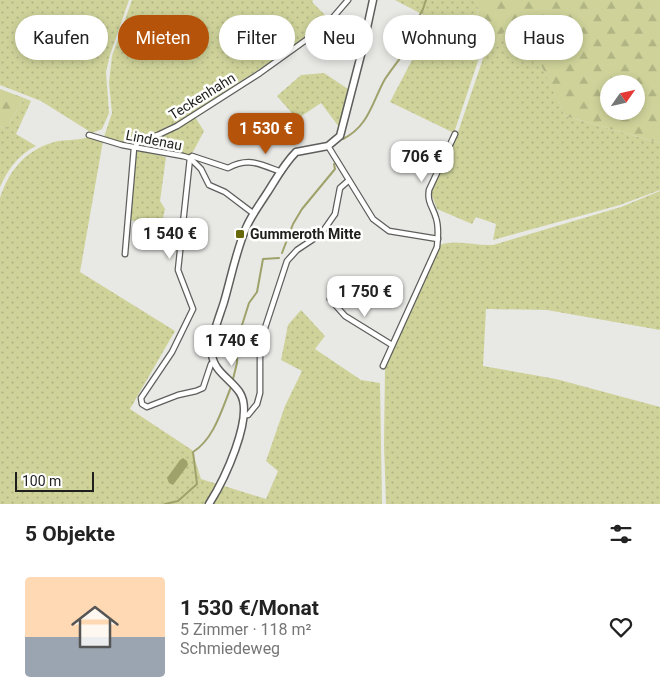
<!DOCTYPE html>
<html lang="de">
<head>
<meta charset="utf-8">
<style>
  :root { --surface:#fff; --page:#f6f6f6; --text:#222; --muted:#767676; --line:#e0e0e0; --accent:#b45309 }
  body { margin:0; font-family:Roboto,sans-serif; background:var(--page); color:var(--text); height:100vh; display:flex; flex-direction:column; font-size:19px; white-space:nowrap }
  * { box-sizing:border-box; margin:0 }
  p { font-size:16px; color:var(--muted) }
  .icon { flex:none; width:28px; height:28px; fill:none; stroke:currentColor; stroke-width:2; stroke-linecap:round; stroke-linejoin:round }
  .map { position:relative; height:504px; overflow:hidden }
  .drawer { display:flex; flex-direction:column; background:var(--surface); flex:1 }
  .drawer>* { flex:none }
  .banner { position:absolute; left:15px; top:15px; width:630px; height:45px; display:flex; gap:10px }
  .needle { width:32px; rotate:56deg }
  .controls { position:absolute; left:600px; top:75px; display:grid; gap:10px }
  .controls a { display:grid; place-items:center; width:45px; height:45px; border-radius:50%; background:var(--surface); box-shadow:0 2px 8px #0003; font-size:25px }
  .scale { position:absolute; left:15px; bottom:12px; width:79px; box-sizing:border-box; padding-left:5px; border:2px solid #1f1f1e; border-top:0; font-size:14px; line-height:18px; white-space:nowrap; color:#1f1f1e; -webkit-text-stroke:4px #fffffe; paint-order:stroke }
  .price { position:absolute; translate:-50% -42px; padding:0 11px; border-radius:10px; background:#fff; color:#222; font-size:16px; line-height:32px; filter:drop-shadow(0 1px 2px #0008) }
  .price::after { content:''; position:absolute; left:50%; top:30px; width:15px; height:11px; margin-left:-8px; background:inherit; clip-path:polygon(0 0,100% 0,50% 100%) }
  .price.selected { background:var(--accent); color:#fff }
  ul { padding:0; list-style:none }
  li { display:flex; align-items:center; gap:15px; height:125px; padding:0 25px }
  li+li { border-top:1px solid var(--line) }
  li span { display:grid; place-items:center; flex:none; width:140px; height:100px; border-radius:5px; color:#555 }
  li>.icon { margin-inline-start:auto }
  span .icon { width:60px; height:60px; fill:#fffc; stroke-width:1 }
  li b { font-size:21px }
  h2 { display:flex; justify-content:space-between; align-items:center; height:60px; padding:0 25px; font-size:21px }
  .tag { padding:0 18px; border-radius:22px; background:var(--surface); box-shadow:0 2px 8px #0003; font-size:18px; line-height:45px }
  .tag.selected { background:var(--accent); color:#fff }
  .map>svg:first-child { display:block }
  .grass { fill:url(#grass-dots) }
  .forest { fill:url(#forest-firs); fill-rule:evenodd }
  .water { fill:#9fa26a }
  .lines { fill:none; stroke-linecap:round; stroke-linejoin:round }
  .stream { stroke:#9fa26a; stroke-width:2 }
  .street-casing { stroke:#5e5f5c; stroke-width:7 }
  .secondary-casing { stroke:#5e5f5c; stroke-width:9 }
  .street { stroke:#fff; stroke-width:4.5 }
  .secondary { stroke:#fff; stroke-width:6 }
  .poi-dot { fill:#676908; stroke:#fffffe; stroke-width:2 }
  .labels { text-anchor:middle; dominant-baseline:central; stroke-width:5; stroke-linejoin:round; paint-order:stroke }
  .street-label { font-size:14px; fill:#1f1f1e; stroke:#fffffe }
  .poi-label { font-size:14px; font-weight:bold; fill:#1f1f1e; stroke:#fffffe; text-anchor:start }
</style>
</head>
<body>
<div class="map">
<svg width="660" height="504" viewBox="0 0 660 504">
  <defs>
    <pattern id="grass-dots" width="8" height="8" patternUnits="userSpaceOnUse" patternTransform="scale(1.25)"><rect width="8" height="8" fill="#cfd39a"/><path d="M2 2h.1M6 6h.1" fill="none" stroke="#b1b584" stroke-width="1.8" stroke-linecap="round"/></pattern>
    <pattern id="forest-firs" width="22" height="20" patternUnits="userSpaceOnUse" patternTransform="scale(1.25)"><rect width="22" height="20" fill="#cfd39a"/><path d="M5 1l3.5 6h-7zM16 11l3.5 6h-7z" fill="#b1b584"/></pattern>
  </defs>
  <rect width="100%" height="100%" fill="#e8e8e5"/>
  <g class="grass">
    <path d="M0 0H129L110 55 106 72 109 113 102 129 92 133 41 101 0 85Z"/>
    <path d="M132 0H313L312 2 329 19 305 39 176 124 157 133 138 138 133 146 104 137 112 113 109 83 112 56Z"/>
    <path d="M395 0H478L477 43H484L454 133 390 102 433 20Z"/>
    <path d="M511 19 528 40 549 80 565 116 660 143V190L620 205 493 240 496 224 476 217 472 224 437 209 431 193 457 135 488 44H493L506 30Z"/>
    <path d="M324 73 348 89 339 127 321 103 297 119 277 96 301 75Z"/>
    <path d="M24 98 31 101 16 134 36 146C18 155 8 169 0 187V126L6 129Z"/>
    <path d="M195 117 204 131 194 150 190 155 141 146 140 144 141 142 178 128Z"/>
    <path d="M89 137 103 141 80 272 175 331 130 409 192 450 201 479 217 484 207 504H0V198C9 170 26 150 54 142 66 139 77 141 89 137Z"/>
    <path d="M136 150 166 157 160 201 165 209 161 227 130 220Z"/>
    <path d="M660 191V330L547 310 486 309 483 366 556 379 660 407V504H386L384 445 385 367 440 245C456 239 476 246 493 245L621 207Z"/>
    <path d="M301 310 325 336 315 349 361 380 380 383 382 504H212L221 485 266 499 278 471 266 461 285 406 302 371 281 360 288 325Z"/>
  </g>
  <g class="forest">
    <path d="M478 0H660V143L565 116C549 81 536 49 511 20L506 30 493 44 477 43ZM609 84H636V111H609Z"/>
    <path d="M0 89 24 98 6 129 0 126Z"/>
  </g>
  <path class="water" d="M183 458 187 461 188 465 173 485 169 483 167 478 180 460Z"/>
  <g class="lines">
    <g class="stream">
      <path d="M416 22 423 9 426 0"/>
      <path d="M343 139C369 126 372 102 385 79 391 70 398 61 404 53L403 49 409 36"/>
      <path d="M282 253 293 224 302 209 335 169 334 164"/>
      <path d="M233 379 237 363V341L249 303 257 292 263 259 279 258"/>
      <path d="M165 504 178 501 197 484 193 452C214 439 222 409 231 387"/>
    </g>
    <defs>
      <g id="street">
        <path d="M89 135 122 145 183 156 190 158 201 169 209 185 225 192 254 214"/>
        <path d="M328 146 373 219 389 231 438 239"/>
        <path d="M125 254 134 148 140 140 158 135 177 126 260 73 306 40 329 22 348 0"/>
        <path d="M330 299 345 316 392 345"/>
        <path d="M214 362 211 364 203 388 196 391 178 395 147 407 142 404 141 398 172 352 193 309 178 270 190 158 192 156 228 168C249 157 260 164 281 172"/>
        <path d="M383 366 437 247C438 238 439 227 436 218 433 207 427 203 429 190L455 134"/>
        <path d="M244 415H248L257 404 260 393V356L263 334 287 261 297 250 321 234 335 214 340 188 348 181"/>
      </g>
      <path id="secondary" d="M209 504C223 482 255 417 240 393 232 380 213 371 212 354 211 336 219 318 224 302 231 278 236 251 246 228 251 216 260 204 267 193 276 179 284 164 296 152L328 146 340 136 362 51 373 0"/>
    </defs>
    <use href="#street" class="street-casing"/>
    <use href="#secondary" class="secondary-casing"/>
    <use href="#street" class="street"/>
    <use href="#secondary" class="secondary"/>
  </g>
  <rect class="poi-dot" x="235" y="229" width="10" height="10" rx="2.5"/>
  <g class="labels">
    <g class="street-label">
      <text transform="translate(202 96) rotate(-32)">Teckenhahn</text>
      <text transform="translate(154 140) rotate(11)">Lindenau</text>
    </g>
    <g class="poi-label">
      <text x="250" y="234">Gummeroth Mitte</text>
    </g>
  </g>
</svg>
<div class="controls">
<a><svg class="needle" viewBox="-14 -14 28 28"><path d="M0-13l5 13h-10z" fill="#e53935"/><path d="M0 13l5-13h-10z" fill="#767676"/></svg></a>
</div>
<div class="scale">100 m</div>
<b class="price selected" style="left:266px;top:155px">1 530 €</b>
<b class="price" style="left:422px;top:183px">706 €</b>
<b class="price" style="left:170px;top:260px">1 540 €</b>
<b class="price" style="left:365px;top:318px">1 750 €</b>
<b class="price" style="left:232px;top:367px">1 740 €</b>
<div class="banner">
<a class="tag">Kaufen</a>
<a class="tag selected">Mieten</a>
<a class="tag">Filter</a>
<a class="tag">Neu</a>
<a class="tag">Wohnung</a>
<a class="tag">Haus</a>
</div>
</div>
<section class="drawer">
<h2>5 Objekte<svg class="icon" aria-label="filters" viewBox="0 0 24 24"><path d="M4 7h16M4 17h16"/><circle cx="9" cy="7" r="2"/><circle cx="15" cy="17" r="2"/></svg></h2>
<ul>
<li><span style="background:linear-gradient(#ffd9b3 60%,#9aa5b1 0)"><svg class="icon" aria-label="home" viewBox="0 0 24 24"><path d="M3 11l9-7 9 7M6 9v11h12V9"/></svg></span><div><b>1 530 €/Monat</b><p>5 Zimmer · 118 m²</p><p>Schmiedeweg</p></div><svg class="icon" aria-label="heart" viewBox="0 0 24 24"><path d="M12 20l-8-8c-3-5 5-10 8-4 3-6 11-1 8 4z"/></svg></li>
</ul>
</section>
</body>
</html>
